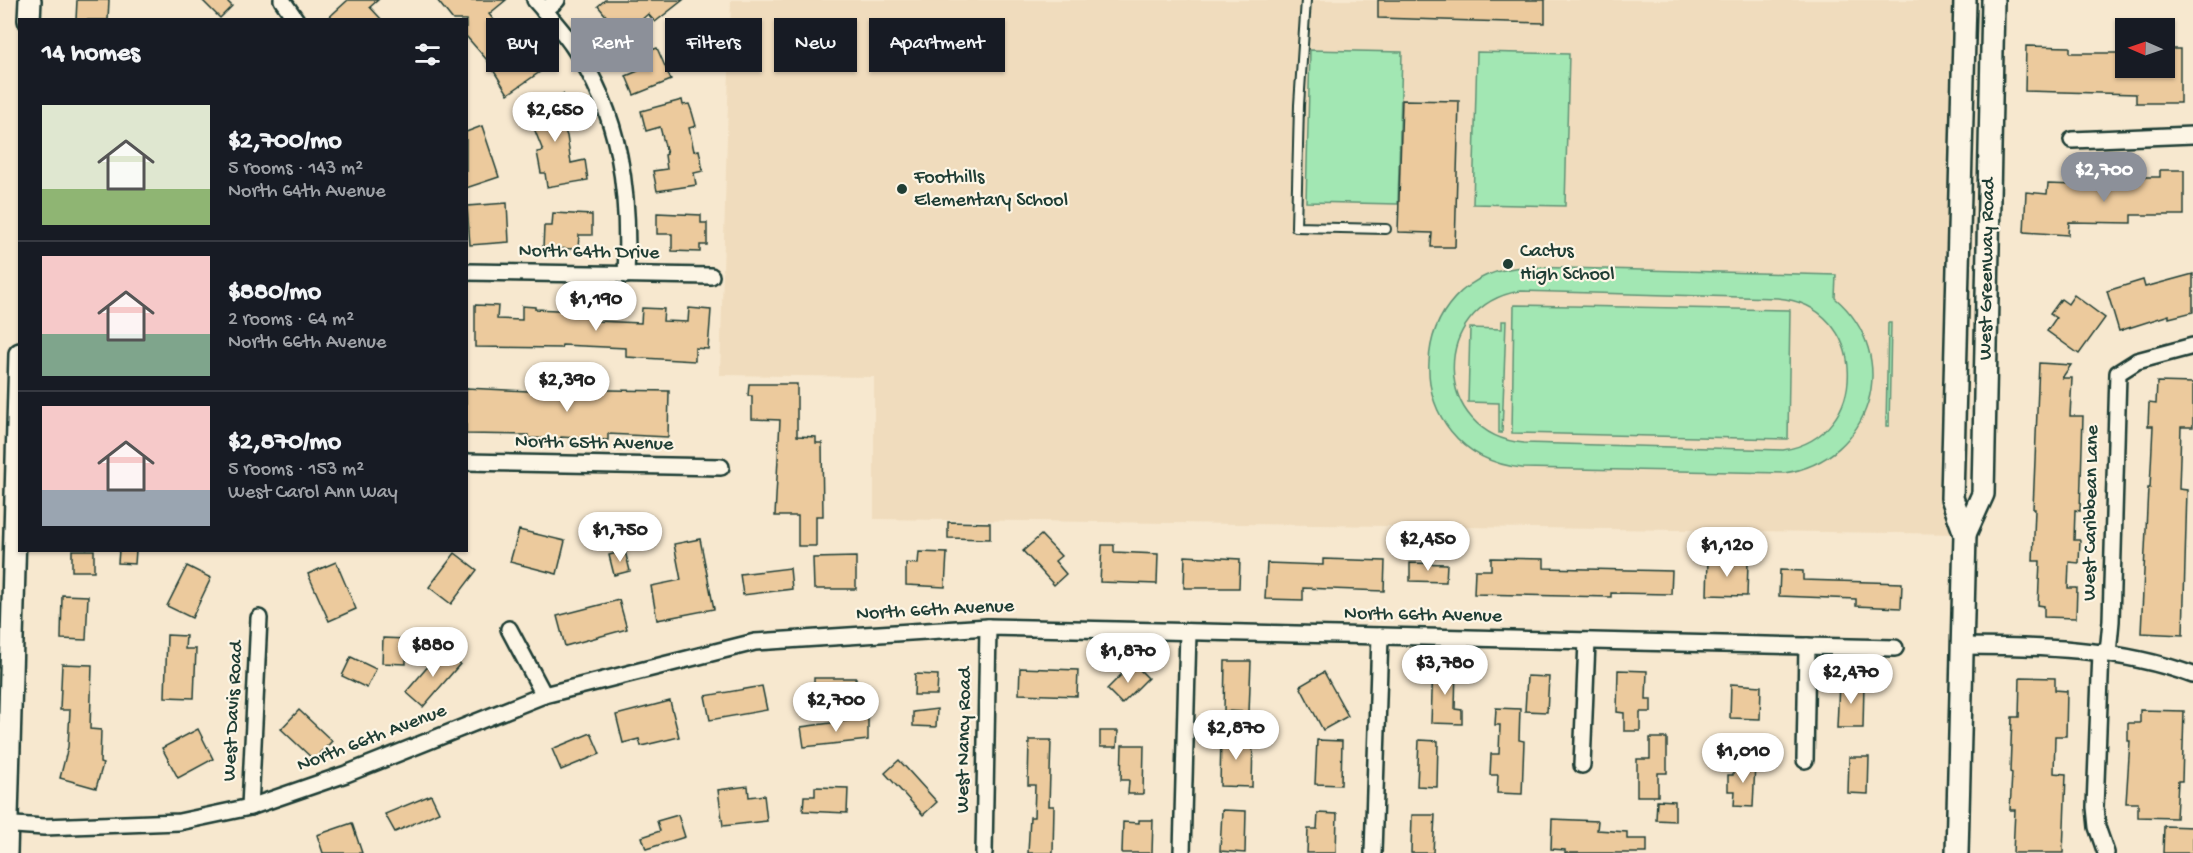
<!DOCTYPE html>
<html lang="en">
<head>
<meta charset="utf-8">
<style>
  :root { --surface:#171b24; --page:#20242c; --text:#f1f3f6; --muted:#9ea1a6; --line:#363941; --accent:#8c9099 }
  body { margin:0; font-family:"Gochi Hand",sans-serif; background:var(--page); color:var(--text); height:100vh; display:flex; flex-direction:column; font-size:22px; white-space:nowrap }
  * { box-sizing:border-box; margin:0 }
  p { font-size:20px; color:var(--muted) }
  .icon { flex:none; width:33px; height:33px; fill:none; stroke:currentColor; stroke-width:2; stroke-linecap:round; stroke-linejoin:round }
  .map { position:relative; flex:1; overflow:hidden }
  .side { position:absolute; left:18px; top:18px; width:450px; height:534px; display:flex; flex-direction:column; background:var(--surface); border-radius:0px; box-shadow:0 2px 4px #0004 }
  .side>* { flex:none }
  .banner { position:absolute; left:486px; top:18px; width:570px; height:54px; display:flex; gap:12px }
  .needle { width:39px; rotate:272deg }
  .controls { position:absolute; left:2115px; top:18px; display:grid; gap:12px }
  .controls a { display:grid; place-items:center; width:60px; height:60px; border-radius:0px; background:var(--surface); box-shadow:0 2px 4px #0004; font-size:30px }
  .price { position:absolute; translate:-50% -51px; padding:0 14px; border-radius:21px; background:#fff; color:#222; font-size:20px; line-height:39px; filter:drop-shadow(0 2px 3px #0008) }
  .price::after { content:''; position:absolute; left:50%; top:36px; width:18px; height:14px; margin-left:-9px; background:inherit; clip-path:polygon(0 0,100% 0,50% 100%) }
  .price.active { background:var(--accent); color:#fff }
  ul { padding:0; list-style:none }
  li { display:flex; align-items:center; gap:18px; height:150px; padding:0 24px }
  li+li { border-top:2px solid var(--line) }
  li span { display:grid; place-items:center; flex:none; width:168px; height:120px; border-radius:0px; color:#555 }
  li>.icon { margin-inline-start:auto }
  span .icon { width:72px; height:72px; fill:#fffc; stroke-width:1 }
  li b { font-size:26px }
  h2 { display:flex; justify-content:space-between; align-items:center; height:72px; padding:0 24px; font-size:26px }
  .pill { padding:0 21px; border-radius:0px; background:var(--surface); box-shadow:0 2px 4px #0004; font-size:21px; line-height:54px }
  .pill.active { background:var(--accent); color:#fff }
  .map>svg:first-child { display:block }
  .built { fill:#f0dcbd }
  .green { fill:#a2e7b3; stroke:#609274; stroke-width:1.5; fill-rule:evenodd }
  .building { fill:#ecca9d; stroke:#1f3d34; stroke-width:1.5 }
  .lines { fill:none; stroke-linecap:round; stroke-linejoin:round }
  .lane-casing { stroke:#1f3d34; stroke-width:12 }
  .street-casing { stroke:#1f3d34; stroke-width:20 }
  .secondary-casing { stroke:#1f3d34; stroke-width:26 }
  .lane { stroke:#fcf5e5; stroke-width:8 }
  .street { stroke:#fcf5e5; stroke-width:15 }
  .secondary { stroke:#fcf5e5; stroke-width:21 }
  .poi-dot { fill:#1f3d34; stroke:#fcf5e5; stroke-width:2 }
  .labels { text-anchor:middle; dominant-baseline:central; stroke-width:4.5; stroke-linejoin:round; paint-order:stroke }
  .poi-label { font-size:20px; fill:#1f3d34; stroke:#fcf5e5; text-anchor:start }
  .street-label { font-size:20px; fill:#1f3d34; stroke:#fcf5e5 }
</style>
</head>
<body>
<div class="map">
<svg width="2193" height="853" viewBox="0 0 2193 853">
  <rect width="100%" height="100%" fill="#f7e8cf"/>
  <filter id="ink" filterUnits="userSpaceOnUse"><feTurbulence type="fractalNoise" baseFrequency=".0167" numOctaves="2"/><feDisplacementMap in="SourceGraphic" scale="12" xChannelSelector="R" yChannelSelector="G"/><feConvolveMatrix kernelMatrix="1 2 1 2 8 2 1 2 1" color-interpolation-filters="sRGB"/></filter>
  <g filter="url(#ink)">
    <path class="built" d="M731 0H1978L1965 534 874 519V377L720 375Z"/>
    <g class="green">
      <path d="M1310 50 1402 52 1398 204 1306 202Z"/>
      <path d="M1477 52 1569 54 1565 206 1473 204Z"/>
      <path d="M1527 267 1836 275 1835 298C1903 356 1872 460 1784 473L1522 468C1394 454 1400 271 1527 267ZM1520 291 1777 298C1869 305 1873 436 1783 450L1524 443C1432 435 1429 306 1520 291Z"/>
      <path d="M1514 305 1790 310 1788 439 1512 433Z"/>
      <path d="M1502 321H1506L1502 433H1499V403L1468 402 1470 328 1502 329Z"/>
      <path d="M1888 323H1891L1889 426H1886Z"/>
    </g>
    <g class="building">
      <path d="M77 0H109L108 20H76Z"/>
      <path d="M202 0H226L232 6 220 18Z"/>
      <path d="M348 0H378L370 7 382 20H326Z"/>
      <path d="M437 0H506L489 14 525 59 536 51 547 67 508 94 487 60 466 36V20H453Z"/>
      <path d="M605 0H683L655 22 648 14 614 44H609L595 27 607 17 598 6Z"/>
      <path d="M1378 0H1545V23L1378 18Z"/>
      <path d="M2026 46 2070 47V53H2126V68H2164V49H2180V103H2136V94L2025 91Z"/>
      <path d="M657 48 671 80 634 95 626 76 638 71 634 57Z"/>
      <path d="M563 94 570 111 559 116 567 136 571 163 585 160 588 180 547 187 545 173H541L537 152 543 151 526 108Z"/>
      <path d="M682 100 683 105 689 104 692 112 696 126 689 128 694 151 699 150 703 171 694 173 696 185 657 191 653 171 667 169 665 155 667 154 660 127 646 131 641 111Z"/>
      <path d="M1402 100 1459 101 1455 247H1431L1432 233 1398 232Z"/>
      <path d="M482 126 499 177 466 188V132Z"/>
      <path d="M2160 170H2184V215H2131V223L2069 222 2068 235 2024 232 2026 192 2047 194 2048 184 2105 186V182L2140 183V177H2160Z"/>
      <path d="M507 203 509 242 470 245 467 206Z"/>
      <path d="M553 213 592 215V235H579L578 249 543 248 544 226H552Z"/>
      <path d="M657 213 701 215V223H707V245H700V252L672 251V234H657Z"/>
      <path d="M2193 274V312L2169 318V315L2119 331 2107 291 2143 280 2145 287Z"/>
      <path d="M2074 295 2105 318 2079 354 2047 331 2056 318 2050 314 2061 299 2068 304Z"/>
      <path d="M475 305 498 306 497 319 522 320V306L535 307V309L577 311V307L598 308 597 321 641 323 642 308 664 309 663 321 688 322 689 308 711 310 708 349 695 348V361L626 357V348L562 345 561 348 475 347Z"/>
      <path d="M2039 363 2071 365 2062 378H2072L2070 416H2083L2080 511 2075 510 2074 540H2080L2079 563 2069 562 2068 588H2077L2076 618 2044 617V606L2038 605 2040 561H2033L2035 509H2033Z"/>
      <path d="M2157 382 2193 383V427H2181L2179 489 2187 490 2183 635 2141 633 2148 488H2150L2153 426H2148L2149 403 2156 404Z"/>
      <path d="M749 384H797V436L816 437V443H822L823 516H816V546H798V516H775L780 420 752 419V396H748Z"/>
      <path d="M466 388 550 392V389L669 391 668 437 608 434V440L561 437V439L528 438V435L466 434Z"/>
      <path d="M948 522 990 523V539L948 538Z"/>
      <path d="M519 530 565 541 557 574 510 562Z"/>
      <path d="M1041 535 1061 556 1055 561 1066 574 1054 585 1023 551Z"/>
      <path d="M700 539 714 609 657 620 651 586 681 580 674 544Z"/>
      <path d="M1102 545H1114V552L1158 554 1157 584 1100 582Z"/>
      <rect x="72" y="550" width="22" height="21"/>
      <path d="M119 550H136L135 564 118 563Z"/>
      <path d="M625 551 630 571 614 575 609 555Z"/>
      <path d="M919 552 947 553 945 587 906 585V563L918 564Z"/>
      <path d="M455 553 477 570 451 604 429 587Z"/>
      <path d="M1185 556 1240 559 1239 588H1184Z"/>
      <path d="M856 557V589H814L813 558Z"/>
      <path d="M1491 558 1544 559V568L1672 571 1671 594 1611 593V597L1474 594 1475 570H1491Z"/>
      <path d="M1323 559 1385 561 1384 591 1303 588V600L1265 599 1267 563 1323 565Z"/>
      <path d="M1708 560 1748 562 1747 596 1707 595Z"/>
      <path d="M336 562 356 609 329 621 308 574Z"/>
      <path d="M1410 563 1447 564 1446 582 1410 581Z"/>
      <path d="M187 566 211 578 192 618 167 606Z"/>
      <path d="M790 568 792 589 743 595 740 574Z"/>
      <path d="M1780 570 1803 571V580L1902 583 1901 608 1856 606V599L1779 596Z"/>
      <path d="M62 595 88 596 86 640 61 639Z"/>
      <path d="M619 600 627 629 565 646 557 616Z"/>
      <path d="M167 635 186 636 185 649H196L194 698 165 697Z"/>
      <path d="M383 638 406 639V664L382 663Z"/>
      <path d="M443 649 460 664 423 707 406 692Z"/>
      <path d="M351 657 376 669 367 688 342 676Z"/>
      <path d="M1225 661H1251L1249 712 1224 711Z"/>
      <path d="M1133 663 1148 678 1122 704 1107 689Z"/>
      <path d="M62 664 92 665 90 729 101 730 100 763 103 764 96 788 60 778 68 747 70 710H60Z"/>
      <path d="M1433 665 1456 666 1455 709 1462 710V724L1431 723Z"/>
      <path d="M1020 668 1078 670 1077 696 1019 694Z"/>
      <path d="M1618 670 1647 671 1646 699H1651V712H1640V731H1624V713L1617 712Z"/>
      <path d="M1324 672 1348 716 1323 730 1300 686Z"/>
      <path d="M915 674 938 675 937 695H914Z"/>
      <path d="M1527 676 1549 677 1547 712 1525 711Z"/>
      <path d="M2020 677 2055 678V690L2067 691 2066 736H2055L2054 773 2066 774 2063 853H2013L2015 810H2010L2012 773 2010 772 2012 717H2019Z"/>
      <path d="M814 678H856V695L814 696Z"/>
      <path d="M1839 682 1864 683 1863 728H1837Z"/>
      <path d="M1731 684 1761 686 1760 719 1730 718Z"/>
      <path d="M762 686 767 710 710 720 705 696Z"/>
      <path d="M670 701 679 737 641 746 639 739 623 743 616 715Z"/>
      <path d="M1496 708 1520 709 1519 740 1524 741 1522 794 1497 793 1498 775H1490L1491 754H1499L1500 725H1495Z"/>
      <path d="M937 709 936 727 913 726V712Z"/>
      <path d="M299 710 332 741 314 760 281 729Z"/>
      <path d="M2140 710 2184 711 2182 781H2178L2176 818 2138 817V803H2126L2130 741H2128V723H2140Z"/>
      <path d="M868 718V740L804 747 801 727Z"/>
      <path d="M198 729 213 759 178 778 162 748Z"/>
      <path d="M1100 731H1118L1117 747H1100Z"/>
      <path d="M591 733 600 754 561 770 552 749Z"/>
      <path d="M1221 736 1253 737 1252 787 1220 786Z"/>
      <path d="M1650 738H1667V773H1658V796H1637V759H1650Z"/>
      <path d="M1029 740H1051L1049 806H1054L1053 853H1028L1030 817H1034L1035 785H1028Z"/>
      <path d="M1317 740 1342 741 1341 785 1315 784Z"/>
      <path d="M1419 740 1438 741 1437 787 1417 786Z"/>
      <path d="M1122 745H1144L1143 794H1128L1129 780H1121Z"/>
      <path d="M1849 757H1869L1868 794 1848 793Z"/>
      <path d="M899 760 937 802 923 815 885 773Z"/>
      <path d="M1733 763 1755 764 1753 807 1734 806 1735 791H1728V775H1733Z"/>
      <path d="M748 786 749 797 764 795 767 821 723 826 718 790Z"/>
      <path d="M815 787 848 788 847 813 803 811 804 796H815Z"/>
      <path d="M431 795 439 812 395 832 385 814Z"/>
      <path d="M1657 800 1675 801V821L1656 820Z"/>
      <path d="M1222 810 1246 811 1245 853 1220 851Z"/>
      <path d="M1318 813 1337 814 1336 853H1307L1308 829H1317Z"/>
      <path d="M678 815 685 837 646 849 642 837 660 831 657 821Z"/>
      <path d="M1412 815H1435L1433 853H1411Z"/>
      <path d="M1552 819 1598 821 1597 830 1627 832V839H1647V853H1565V850L1551 849Z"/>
      <path d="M1139 820H1153L1152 853H1122L1123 822 1139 823Z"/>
      <path d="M352 823 362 853H323L317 835Z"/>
      <path d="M2164 826 2193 827V853H2163Z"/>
    </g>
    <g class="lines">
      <defs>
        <path id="lane" d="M1306 0 1299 105 1296 227 1386 229"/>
        <g id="street">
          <path d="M282 0 296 20"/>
          <path d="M535 0C548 15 562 30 573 46 621 115 630 193 626 275"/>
          <path d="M544 11 557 0"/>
          <path d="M2072 140 2193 135"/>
          <path d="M466 272 711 276"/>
          <path d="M466 462 721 467"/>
          <path d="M509 629 544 695"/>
          <path d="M1962 646C2039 646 2120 648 2193 675"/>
          <path d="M2101 652 2095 807 2097 827 2106 853"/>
          <path d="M2108 653 2111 621 2118 373 2137 361 2193 346"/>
          <path d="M1805 760 1807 646"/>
          <path d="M1582 765 1587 641"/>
          <path d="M250 807 259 618"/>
          <path d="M0 824 44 827 179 822 250 807 346 774 544 695 755 642 988 627 1895 648"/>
          <path d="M984 853 988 627"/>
          <path d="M1182 853 1188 632"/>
          <path d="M1373 853 1380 636"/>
        </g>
        <g id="secondary">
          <path d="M29 20 30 0"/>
          <path d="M1965 534 1983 494 1993 0"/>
          <path d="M6 853 20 354"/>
          <path d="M1957 853 1965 534 1952 498 1965 0"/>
        </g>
      </defs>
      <use href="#lane" class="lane-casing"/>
      <use href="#street" class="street-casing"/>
      <use href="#secondary" class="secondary-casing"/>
      <use href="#lane" class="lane"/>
      <use href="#street" class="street"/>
      <use href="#secondary" class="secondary"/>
    </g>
  </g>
  <g class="poi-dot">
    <circle cx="902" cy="189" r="6"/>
    <circle cx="1508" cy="264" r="6"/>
  </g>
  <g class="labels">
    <g class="poi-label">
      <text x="914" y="178">Foothills<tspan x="914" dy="23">Elementary School</tspan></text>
      <text x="1520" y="252">Cactus<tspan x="1520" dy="23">High School</tspan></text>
    </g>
    <g class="street-label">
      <text transform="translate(589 253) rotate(1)">North 64th Drive</text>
      <text transform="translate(1988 269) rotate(-89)">West Greenway Road</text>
      <text transform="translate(594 444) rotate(1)">North 65th Avenue</text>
      <text transform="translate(2092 513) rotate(-89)">West Caribbean Lane</text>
      <text transform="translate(935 611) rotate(-3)">North 66th Avenue</text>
      <text transform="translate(1423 616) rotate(1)">North 66th Avenue</text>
      <text transform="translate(234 711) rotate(-87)">West Davis Road</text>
      <text transform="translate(372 739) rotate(-21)">North 66th Avenue</text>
      <text transform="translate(965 740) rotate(-89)">West Nancy Road</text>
    </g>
  </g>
</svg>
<div class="controls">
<a><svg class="needle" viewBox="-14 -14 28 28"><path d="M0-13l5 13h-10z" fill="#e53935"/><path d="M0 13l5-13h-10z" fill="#9ea1a6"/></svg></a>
</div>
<b class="price" style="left:555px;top:143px">$2,650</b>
<b class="price active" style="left:2104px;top:203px">$2,700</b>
<b class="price" style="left:596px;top:332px">$1,190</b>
<b class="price" style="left:567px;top:413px">$2,390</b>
<b class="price" style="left:620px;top:563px">$1,750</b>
<b class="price" style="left:1428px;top:572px">$2,450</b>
<b class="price" style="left:1727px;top:578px">$1,120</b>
<b class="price" style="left:433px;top:678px">$880</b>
<b class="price" style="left:1128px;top:684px">$1,870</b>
<b class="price" style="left:1445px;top:696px">$3,780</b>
<b class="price" style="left:1851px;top:705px">$2,470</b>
<b class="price" style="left:836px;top:733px">$2,700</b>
<b class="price" style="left:1236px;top:761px">$2,870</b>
<b class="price" style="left:1743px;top:784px">$1,010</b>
<div class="banner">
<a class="pill">Buy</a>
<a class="pill active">Rent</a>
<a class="pill">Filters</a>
<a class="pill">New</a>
<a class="pill">Apartment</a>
</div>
<section class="side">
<h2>14 homes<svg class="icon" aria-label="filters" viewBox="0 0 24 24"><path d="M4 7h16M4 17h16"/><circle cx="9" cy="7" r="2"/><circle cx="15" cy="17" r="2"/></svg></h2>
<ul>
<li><span style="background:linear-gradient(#dfe7d0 70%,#8fb573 0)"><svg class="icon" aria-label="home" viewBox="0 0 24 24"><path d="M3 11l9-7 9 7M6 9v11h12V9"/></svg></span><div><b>$2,700/mo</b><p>5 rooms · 143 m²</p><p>North 64th Avenue</p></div></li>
<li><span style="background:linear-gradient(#f6c9c9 65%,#7fa58c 0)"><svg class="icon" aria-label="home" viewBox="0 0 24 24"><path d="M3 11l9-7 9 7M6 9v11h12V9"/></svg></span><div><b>$880/mo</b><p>2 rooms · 64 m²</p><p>North 66th Avenue</p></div></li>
<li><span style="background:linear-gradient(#f6c9c9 70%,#9aa5b1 0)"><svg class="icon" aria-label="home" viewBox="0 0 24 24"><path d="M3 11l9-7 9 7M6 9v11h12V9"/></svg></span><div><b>$2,870/mo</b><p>5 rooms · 153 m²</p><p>West Carol Ann Way</p></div></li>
</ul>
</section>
</div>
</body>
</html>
